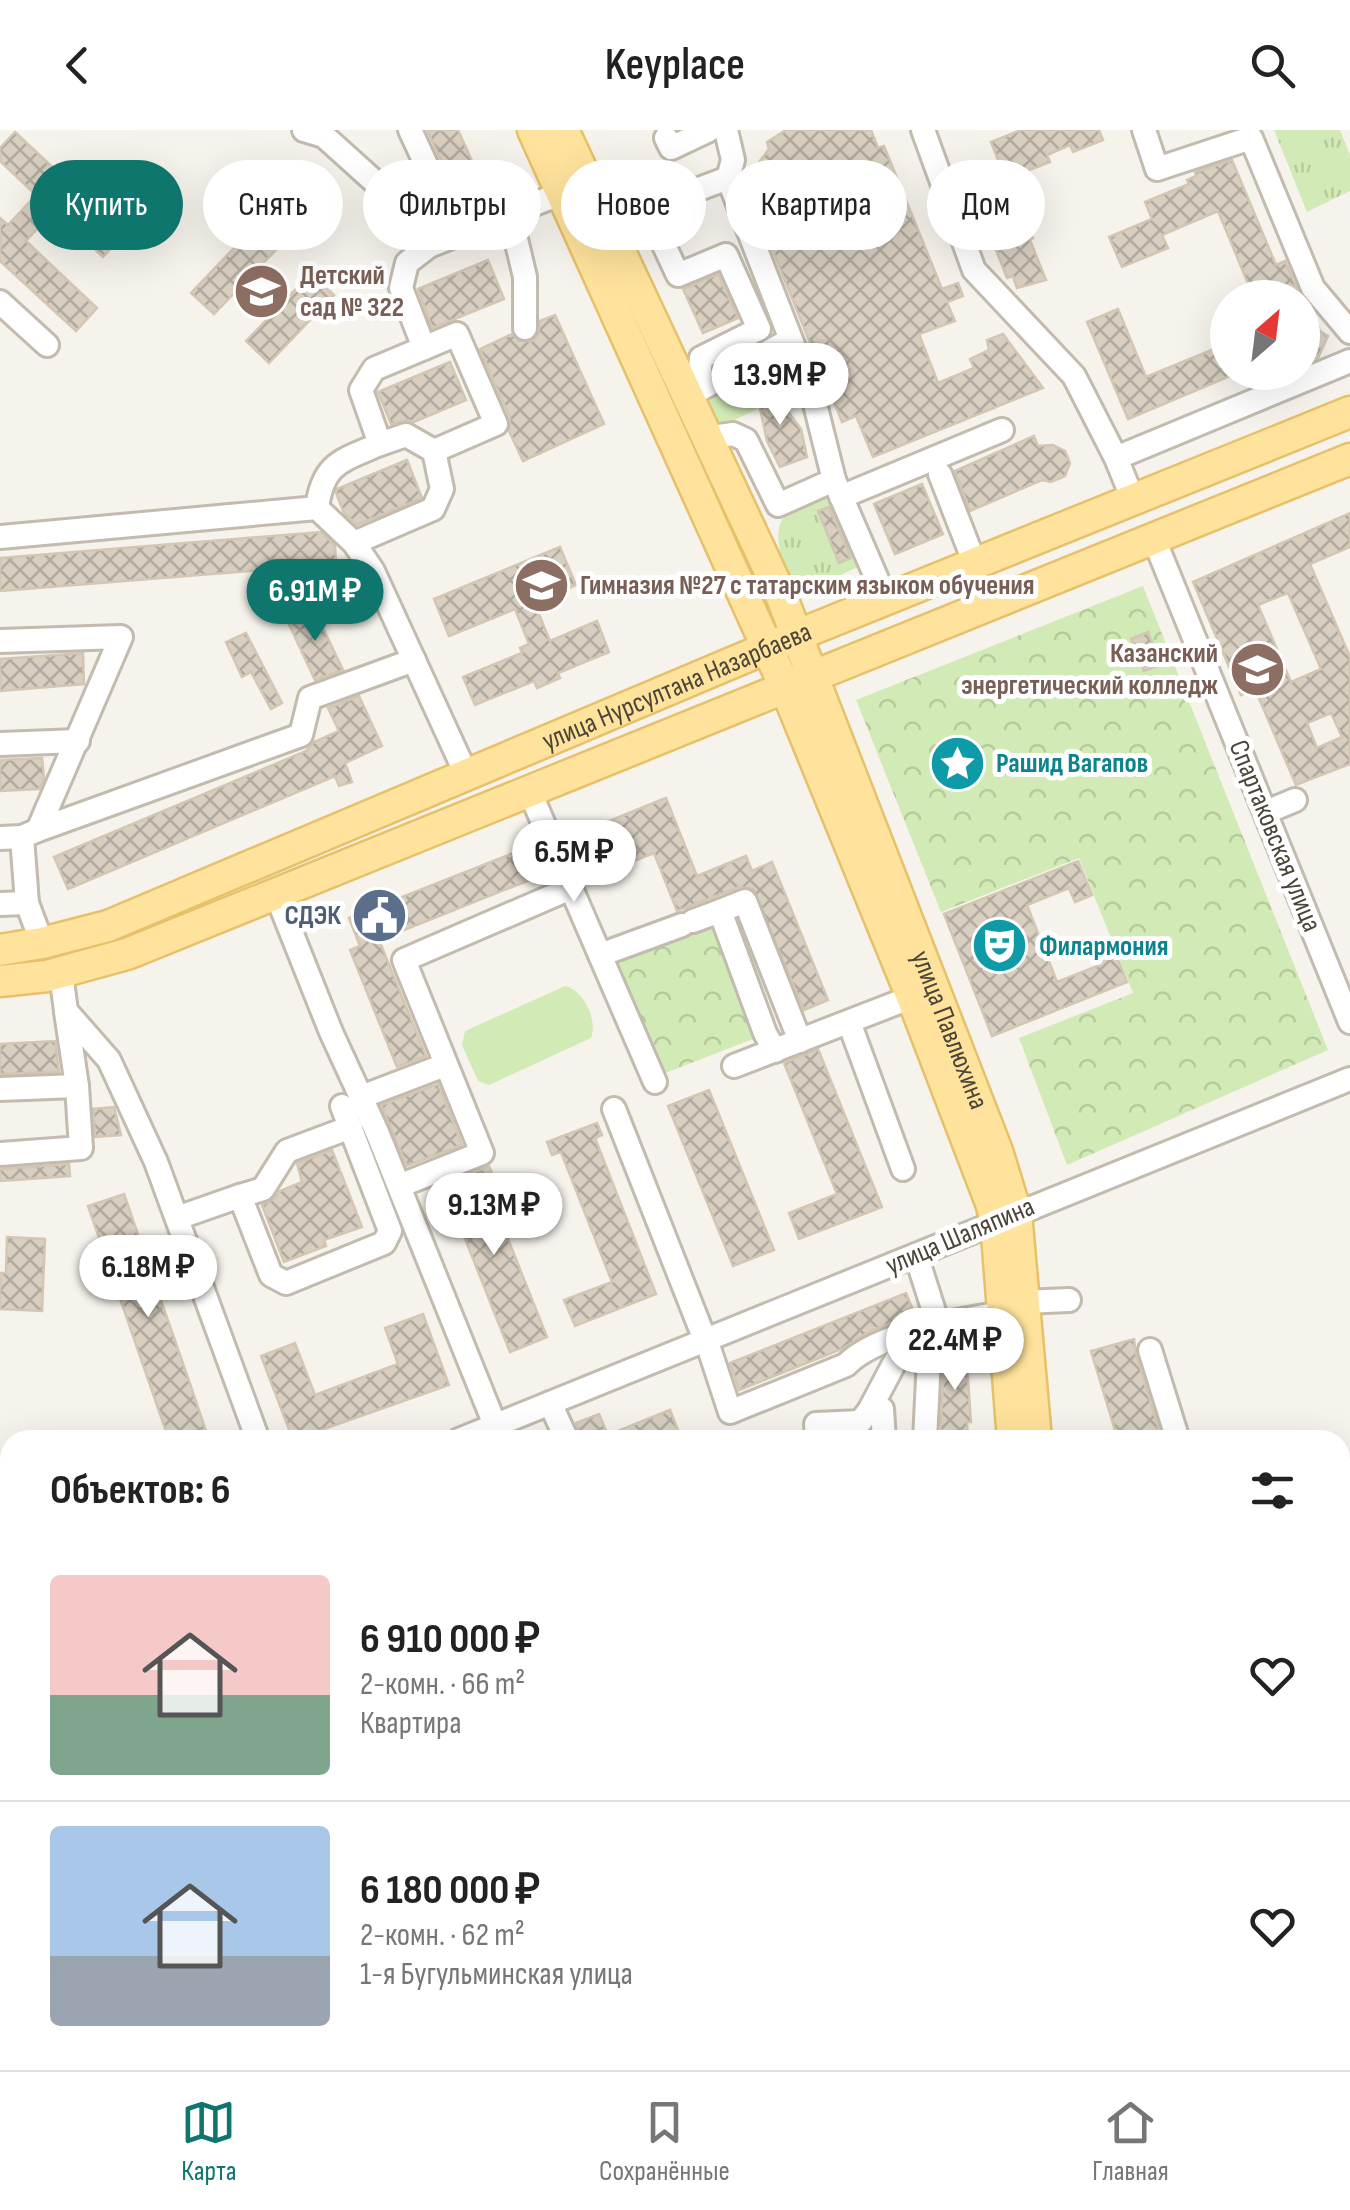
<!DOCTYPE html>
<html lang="ru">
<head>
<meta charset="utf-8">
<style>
  :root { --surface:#fff; --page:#f6f6f6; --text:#222; --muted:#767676; --line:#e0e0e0; --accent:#0f766e }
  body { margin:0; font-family:"Sofia Sans Condensed",sans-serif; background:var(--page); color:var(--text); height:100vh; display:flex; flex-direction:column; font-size:38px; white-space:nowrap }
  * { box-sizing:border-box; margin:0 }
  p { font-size:32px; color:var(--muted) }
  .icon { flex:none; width:55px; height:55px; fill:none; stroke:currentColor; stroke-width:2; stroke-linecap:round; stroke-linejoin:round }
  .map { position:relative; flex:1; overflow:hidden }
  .panel { position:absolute; left:0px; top:1300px; width:1350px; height:640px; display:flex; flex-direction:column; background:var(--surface); border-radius:30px 30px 0 0; box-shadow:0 10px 40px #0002 }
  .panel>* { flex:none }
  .guide { position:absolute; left:30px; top:30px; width:1290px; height:90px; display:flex; gap:20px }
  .needle { width:65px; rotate:28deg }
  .tools { position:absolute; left:1210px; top:150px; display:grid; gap:20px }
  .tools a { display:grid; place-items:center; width:110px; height:110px; border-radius:50%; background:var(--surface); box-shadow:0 10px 40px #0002; font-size:50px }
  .price { position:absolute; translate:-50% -85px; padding:0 22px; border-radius:35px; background:#fff; color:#222; font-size:32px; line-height:65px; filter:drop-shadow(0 2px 5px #0008) }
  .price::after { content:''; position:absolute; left:50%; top:60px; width:30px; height:22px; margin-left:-15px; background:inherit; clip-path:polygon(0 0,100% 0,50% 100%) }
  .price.active { background:var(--accent); color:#fff }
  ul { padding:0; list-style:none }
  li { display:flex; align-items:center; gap:30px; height:250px; padding:0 50px }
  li+li { border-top:2px solid var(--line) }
  li span { display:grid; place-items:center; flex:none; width:280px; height:200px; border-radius:10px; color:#555 }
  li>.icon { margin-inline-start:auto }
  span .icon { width:120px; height:120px; fill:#fffc; stroke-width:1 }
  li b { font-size:42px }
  h2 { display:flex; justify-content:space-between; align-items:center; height:120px; padding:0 50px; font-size:42px }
  .tag { padding:0 35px; border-radius:45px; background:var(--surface); box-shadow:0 10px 40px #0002; font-size:35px; line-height:90px }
  .tag.active { background:var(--accent); color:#fff }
  header { display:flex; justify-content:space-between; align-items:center; height:130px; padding:0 50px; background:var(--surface); font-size:45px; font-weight:600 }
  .tabs { display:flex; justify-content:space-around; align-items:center; height:140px; border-top:2px solid var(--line); background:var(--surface); font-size:28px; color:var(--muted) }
  .tabs a { display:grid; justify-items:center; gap:5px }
  .tabs .active { color:var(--accent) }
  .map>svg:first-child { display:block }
  .grass { fill:url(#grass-tufts) }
  .park { fill:url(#park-crowns) }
  .garden { fill:#d2eab5 }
  .building { fill:url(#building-cross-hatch); stroke:#d3c7b4; stroke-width:2.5; fill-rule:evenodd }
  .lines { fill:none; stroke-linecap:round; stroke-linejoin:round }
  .minor-tunnel { stroke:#d4d0c8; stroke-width:22; stroke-dasharray:22 11; stroke-linecap:butt }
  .minor-casing { stroke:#c2bbae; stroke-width:28 }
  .major-casing { stroke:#e6c16a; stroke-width:35 }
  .minor { stroke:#fff; stroke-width:22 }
  .major { stroke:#ffe39c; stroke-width:30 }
  .labels { text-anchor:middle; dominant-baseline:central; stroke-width:10; stroke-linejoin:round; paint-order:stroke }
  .education-label { font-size:28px; font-weight:bold; fill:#785e54; stroke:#fff; text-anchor:start }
  .street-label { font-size:28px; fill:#4b4439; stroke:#fff }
  .culture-label { font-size:28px; font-weight:bold; fill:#0d838f; stroke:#fff; text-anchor:start }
  .service-label { font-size:28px; font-weight:bold; fill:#4e5e75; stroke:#fff; text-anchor:end }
</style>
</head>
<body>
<header><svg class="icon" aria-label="back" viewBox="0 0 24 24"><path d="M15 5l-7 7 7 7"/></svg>Keyplace<svg class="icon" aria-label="search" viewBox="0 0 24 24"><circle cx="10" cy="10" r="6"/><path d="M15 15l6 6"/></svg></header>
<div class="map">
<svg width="1350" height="1940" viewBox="0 0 1350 1940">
  <defs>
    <pattern id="grass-tufts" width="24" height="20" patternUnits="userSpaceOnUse" patternTransform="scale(2.5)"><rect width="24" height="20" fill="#d2eab5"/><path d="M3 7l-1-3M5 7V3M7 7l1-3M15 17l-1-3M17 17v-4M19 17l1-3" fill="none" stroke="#b6ca9c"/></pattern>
    <pattern id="park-crowns" width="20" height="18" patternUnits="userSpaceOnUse" patternTransform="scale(2.5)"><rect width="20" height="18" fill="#d2eab5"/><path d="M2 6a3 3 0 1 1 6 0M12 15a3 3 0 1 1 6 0" fill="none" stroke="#b6ca9c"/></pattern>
    <pattern id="building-cross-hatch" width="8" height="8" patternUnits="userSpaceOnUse" patternTransform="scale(2.5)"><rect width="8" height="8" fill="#d8cfc1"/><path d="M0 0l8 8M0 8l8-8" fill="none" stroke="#b1aa9e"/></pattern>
  </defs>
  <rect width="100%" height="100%" fill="#f6f3ec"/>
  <g class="grass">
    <path d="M1274 0H1340L1350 25V61L1307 82Z"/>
    <path d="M750 247 751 263 757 279 724 295 714 294 703 274 709 265Z"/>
    <path d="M826 362 860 436 797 465C787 441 765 403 789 381 798 372 815 368 826 362Z"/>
  </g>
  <g class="park">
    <path d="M1143 456 1328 920 1067 1035 1019 908 1133 863 1079 728 941 782 856 570Z"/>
    <path d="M711 787 758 907 660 945 613 824Z"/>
  </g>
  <path class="garden" d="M565 856C584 860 598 891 591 908L489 955 478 951 462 915 465 901Z"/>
  <g class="building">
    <path d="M427 0H458L492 75 466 85Z"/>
    <path d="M786 0H871L878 18 884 16 942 159 958 153 963 166 947 172 955 191 919 204 938 253 974 238 970 229 989 220 987 210 1003 204 1043 258 873 327 856 286 842 292 752 69 759 66 750 44 769 19 767 12Z"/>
    <path d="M1021 0H1099L1103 10 1073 22 1070 15 1047 25 1050 32 1006 49 1014 79 1020 77 1029 100 1033 108 1030 110 1046 150 1017 158 1013 146 1007 148 996 120 1001 119 991 92 986 94 974 65 980 63 974 50 1000 35 991 12Z"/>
    <path d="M15 2 124 104 103 127 54 81 26 111 97 178 76 201 0 131V88L8 95 36 65 0 31V18Z"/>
    <path d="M1232 30 1276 135 1285 131 1301 168H1254L1218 81 1162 105 1168 118 1122 137 1109 107 1152 89 1145 72 1189 54 1187 50 1196 46 1195 42Z"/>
    <path d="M255 96 278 118 258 138 288 167 311 143 334 165 269 233 246 211 278 178 248 149 214 184 191 163Z"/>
    <path d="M488 130 504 169 432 198 418 159Z"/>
    <path d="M718 144 738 188 703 203 683 159Z"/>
    <path d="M1302 169 1312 181 1320 201 1328 206 1318 228 1302 234Z"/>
    <path d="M1118 179 1146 247 1228 213V247L1128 289 1087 192Z"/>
    <path d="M555 185 604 294 523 331 509 301 510 288 480 219 512 204 518 211H532L538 205 540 191Z"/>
    <path d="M450 232 466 270 414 292 407 290 391 294 378 262Z"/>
    <path d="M766 251 781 277 784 276 801 299 807 327 780 337 767 311 755 255Z"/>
    <path d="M1034 306 1038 316 1053 315 1065 321 1070 333 1065 346 1051 352 1042 350 970 381 955 341Z"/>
    <path d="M407 330 422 368 357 395 344 383 336 363 337 359Z"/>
    <path d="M922 354 943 404 895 424 874 374Z"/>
    <path d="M829 377 851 428 839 433 818 381Z"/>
    <path d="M1350 383V417L1310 434 1350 527V634L1296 655 1255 559 1241 565 1193 452ZM1288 463 1321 539 1291 552 1258 475ZM1331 583 1342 607 1317 618 1307 593Z"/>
    <path d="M321 402 335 415 336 434 0 461V428Z"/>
    <path d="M560 417 576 455 534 472 550 511 597 491 609 522 558 543 560 548 537 558 534 551 475 575 463 547 522 523 520 518 529 514 515 479 449 506 434 469Z"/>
    <path d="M313 477 343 540 315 550 287 490Z"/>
    <path d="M1148 502 1161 535 1144 541 1131 509Z"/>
    <path d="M246 503 282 573 271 579 251 542 242 547 226 512Z"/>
    <path d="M83 523 84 554 0 561V529Z"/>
    <path d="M359 566 382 616 345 633 352 652 339 656 335 646 68 759 54 727 306 621 314 612 339 601 328 578Z"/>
    <path d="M42 628 44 649 39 659 0 661V630Z"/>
    <path d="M666 668 697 746 746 726 752 741 772 732 828 870 804 880 753 759 739 757 677 781 654 723 584 751 572 733 379 810 426 926 397 937 350 820 360 816 349 788 536 714 542 721 555 723 562 717 564 703 575 698 577 704Z"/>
    <path d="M1078 731 1092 765 1075 772 1069 758 1027 775 1057 852 1100 835 1094 820 1111 813 1127 852 992 906 944 784Z"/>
    <path d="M55 911 59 942 0 944V914Z"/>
    <path d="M818 919 882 1077 799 1109 789 1083 837 1064 784 933Z"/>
    <path d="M438 954 462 1015 407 1036 381 975Z"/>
    <path d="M709 960 774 1120 733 1136 668 976Z"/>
    <path d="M114 977 121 1005 95 1007 93 979Z"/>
    <path d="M597 993 602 1005 595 1008 656 1164 575 1196 564 1170 612 1152 561 1022 552 1025 547 1012Z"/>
    <path d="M332 1020 362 1097 324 1110 326 1116 284 1132 262 1075 275 1068 280 1061 302 1052 297 1033Z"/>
    <path d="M69 1034 70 1046 0 1051V1039Z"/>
    <path d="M489 1036 494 1048 485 1051 547 1207 510 1222 448 1066 441 1069 437 1057Z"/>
    <path d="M124 1064 188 1248 209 1310H169L88 1076Z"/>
    <path d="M7 1107 45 1109 42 1181 0 1179V1143H6Z"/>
    <path d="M906 1163 915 1185 872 1200 842 1219 739 1260 730 1233Z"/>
    <path d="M423 1184 449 1255 293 1310 261 1226 295 1213 315 1265 398 1234 385 1198Z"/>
    <path d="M965 1209 971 1292H967L968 1310H940L945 1212Z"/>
    <path d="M1134 1209 1136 1224 1162 1310H1118L1091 1221Z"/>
    <path d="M670 1280 682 1310H582L576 1293 599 1284 608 1305Z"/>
  </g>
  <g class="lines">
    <path class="minor-tunnel" d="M550 709 562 737"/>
    <defs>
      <g id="minor">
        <path d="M304 0 324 6 416 89 429 116"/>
        <path d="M410 0 458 104"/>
        <path d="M726 0 733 30 728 48 813 266 834 350 886 470"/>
        <path d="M923 0 974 140 1074 246 1116 328 1134 372"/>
        <path d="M1144 0 1157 39 1251 8 1313 158 1350 202"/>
        <path d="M666 8 671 18 709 0"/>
        <path d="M647 79 678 145 726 125 759 199 701 228 698 260"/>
        <path d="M510 84 525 147V198"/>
        <path d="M606 94 728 48"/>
        <path d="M0 172 47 215"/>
        <path d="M688 266 790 210"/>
        <path d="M706 308 733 304 746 310 778 375 834 350"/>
        <path d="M380 314 406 305 434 321"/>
        <path d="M1116 328 1350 231"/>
        <path d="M940 344 975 434"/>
        <path d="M841 367 1002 300"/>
        <path d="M317 378C323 333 341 331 380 314L361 260 374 239 424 218 401 158 407 133 429 116 562 63"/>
        <path d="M0 407 317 378 354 413 373 441 467 646"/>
        <path d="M1154 409 1350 892"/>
        <path d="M354 413 433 379 442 359 434 321 496 294 457 204 424 218"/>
        <path d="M0 511 121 507 38 700 22 707 0 708"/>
        <path d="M0 614 78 611"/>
        <path d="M530 662 550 709"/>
        <path d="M1266 682 1295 670"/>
        <path d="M38 700 301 605 310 568 414 530"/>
        <path d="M22 707 27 773 42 813"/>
        <path d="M276 764 331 902 377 1002 495 1295"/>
        <path d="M0 774 27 773"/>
        <path d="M720 781 745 771 800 911"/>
        <path d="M693 791 720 781 765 903 775 921"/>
        <path d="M600 825 682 795"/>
        <path d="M61 843 66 881 109 930 156 1032 258 1310"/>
        <path d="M849 892 903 1039"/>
        <path d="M734 936 912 867"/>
        <path d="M0 959 77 956 66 882"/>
        <path d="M361 967 445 935"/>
        <path d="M614 979 705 1210"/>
        <path d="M0 1024 81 1018 77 956"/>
        <path d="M399 1056 482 1023 404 830 571 758 655 952"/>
        <path d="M240 1066 263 1059 287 1021 351 997"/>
        <path d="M177 1088 240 1066 271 1145 286 1153 384 1113 390 1101 342 976"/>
        <path d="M1024 1172 1069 1170"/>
        <path d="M706 1209 730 1282 846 1235C877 1203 960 1190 1003 1183"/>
        <path d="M1150 1220 1178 1310"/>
        <path d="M550 1273 567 1310"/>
        <path d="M869 1281 882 1279 884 1310"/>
        <path d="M459 1310 1350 949"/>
        <path d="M817 1310 816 1294 860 1292 869 1281 904 1215 930 1208 938 1194 916 1125"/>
        <path d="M925 1310 930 1208"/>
        <path d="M1340 1434 1350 1430"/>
        <path d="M0 1435 10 1436"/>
        <path d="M0 1578H10"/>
        <path d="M1340 1579 1350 1575"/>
        <path d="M1340 1682 1350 1678"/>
        <path d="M1340 1771 1350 1767"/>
        <path d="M1340 1890 1350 1886"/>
        <path d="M514 1930 613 1940"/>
        <path d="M763 1930 764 1940"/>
        <path d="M839 1930 840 1940"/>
        <path d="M968 1930V1940"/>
        <path d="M1267 1930 1272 1940"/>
        <path d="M64 1940 103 1930"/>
        <path d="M200 1940 201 1930"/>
        <path d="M240 1940 241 1930"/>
        <path d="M329 1940 330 1930"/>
        <path d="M704 1940 705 1930"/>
        <path d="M1215 1940 1240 1930"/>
      </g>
      <g id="major">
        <path d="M533 0 786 559 912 867 991 1073 996 1091 1013 1310"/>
        <path id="s1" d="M563 0 781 465 997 1021 1016 1083 1036 1310"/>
        <path id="s2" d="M0 820 42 813 108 796 798 505 1350 282"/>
        <path d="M0 851 47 846 127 824 1350 329"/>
        <path d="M1051 1930 1052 1940"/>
        <path d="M1080 1930 1081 1940"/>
      </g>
    </defs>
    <use href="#minor" class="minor-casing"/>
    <use href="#major" class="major-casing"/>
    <use href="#minor" class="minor"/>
    <use href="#major" class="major"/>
  </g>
  <defs>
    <symbol id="school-disc" viewBox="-11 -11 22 22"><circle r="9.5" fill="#8d6e63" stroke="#fff"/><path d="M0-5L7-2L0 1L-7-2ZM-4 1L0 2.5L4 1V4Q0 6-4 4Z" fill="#fff"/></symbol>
    <symbol id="university-disc" viewBox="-11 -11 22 22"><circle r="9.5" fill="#8d6e63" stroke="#fff"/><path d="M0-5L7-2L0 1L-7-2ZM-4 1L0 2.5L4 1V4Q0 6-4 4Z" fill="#fff"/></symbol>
    <symbol id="sight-disc" viewBox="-11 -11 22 22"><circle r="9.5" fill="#0f9aa8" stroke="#fff"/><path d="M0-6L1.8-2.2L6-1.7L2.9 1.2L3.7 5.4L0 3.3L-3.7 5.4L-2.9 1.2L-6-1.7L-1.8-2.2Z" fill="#fff"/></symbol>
    <symbol id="civic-disc" viewBox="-11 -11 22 22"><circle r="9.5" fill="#5c6f8a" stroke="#fff"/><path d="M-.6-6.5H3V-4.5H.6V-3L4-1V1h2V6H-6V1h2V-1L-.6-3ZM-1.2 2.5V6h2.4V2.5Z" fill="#fff"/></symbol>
    <symbol id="theatre-disc" viewBox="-11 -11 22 22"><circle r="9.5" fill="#0f9aa8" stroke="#fff"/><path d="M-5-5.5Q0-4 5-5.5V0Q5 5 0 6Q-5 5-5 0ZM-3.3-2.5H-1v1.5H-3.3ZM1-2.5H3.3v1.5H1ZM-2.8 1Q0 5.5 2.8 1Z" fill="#fff"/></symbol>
  </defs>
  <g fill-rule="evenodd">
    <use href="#school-disc" x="230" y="130" width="63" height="63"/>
    <use href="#school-disc" x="510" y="424" width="63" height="63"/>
    <use href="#university-disc" x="1226" y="508" width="63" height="63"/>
    <use href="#sight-disc" x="926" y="602" width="63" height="63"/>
    <use href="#civic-disc" x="348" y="754" width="63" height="63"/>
    <use href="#theatre-disc" x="968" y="784" width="63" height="63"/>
  </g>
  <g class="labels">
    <g class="education-label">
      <text x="300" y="145">Детский<tspan x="300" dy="32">сад № 322</tspan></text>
      <text x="580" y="455">Гимназия №27 с татарским языком обучения</text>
      <text x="1218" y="523" text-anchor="end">Казанский<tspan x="1218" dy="32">энергетический колледж</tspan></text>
    </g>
    <g class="street-label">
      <text stroke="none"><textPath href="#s2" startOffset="728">улица Нурсултана Назарбаева</textPath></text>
      <text transform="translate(1275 706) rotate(68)">Спартаковская улица</text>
      <text stroke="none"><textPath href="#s1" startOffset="980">улица Павлюхина</textPath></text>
      <text transform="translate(960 1106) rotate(-23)">улица Шаляпина</text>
    </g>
    <g class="culture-label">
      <text x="996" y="633">Рашид Вагапов</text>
      <text x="1039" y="816">Филармония</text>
    </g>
    <g class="service-label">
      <text x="341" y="785">СДЭК</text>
    </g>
  </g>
</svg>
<div class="tools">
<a><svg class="needle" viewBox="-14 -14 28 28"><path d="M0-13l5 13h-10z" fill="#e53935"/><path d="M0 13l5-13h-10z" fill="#767676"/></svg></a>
</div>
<b class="price" style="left:780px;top:298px">13.9M ₽</b>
<b class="price active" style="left:315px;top:514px">6.91M ₽</b>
<b class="price" style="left:574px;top:775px">6.5M ₽</b>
<b class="price" style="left:494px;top:1128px">9.13M ₽</b>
<b class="price" style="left:148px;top:1190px">6.18M ₽</b>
<b class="price" style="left:955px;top:1263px">22.4M ₽</b>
<div class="guide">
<a class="tag active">Купить</a>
<a class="tag">Снять</a>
<a class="tag">Фильтры</a>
<a class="tag">Новое</a>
<a class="tag">Квартира</a>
<a class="tag">Дом</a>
</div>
<section class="panel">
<h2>Объектов: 6<svg class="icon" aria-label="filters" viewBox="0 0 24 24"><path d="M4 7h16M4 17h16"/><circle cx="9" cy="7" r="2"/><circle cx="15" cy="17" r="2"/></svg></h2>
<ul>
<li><span style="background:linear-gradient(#f6c9c9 60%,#7fa58c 0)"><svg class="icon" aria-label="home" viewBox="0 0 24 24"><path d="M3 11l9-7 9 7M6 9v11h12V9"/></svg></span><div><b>6 910 000 ₽</b><p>2-комн. · 66 m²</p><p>Квартира</p></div><svg class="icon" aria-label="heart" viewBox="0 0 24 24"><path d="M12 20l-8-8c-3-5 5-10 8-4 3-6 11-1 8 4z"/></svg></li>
<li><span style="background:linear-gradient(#a9c7e8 65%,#9aa5b1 0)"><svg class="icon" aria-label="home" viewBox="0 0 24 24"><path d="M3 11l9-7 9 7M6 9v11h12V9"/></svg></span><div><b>6 180 000 ₽</b><p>2-комн. · 62 m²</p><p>1-я Бугульминская улица</p></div><svg class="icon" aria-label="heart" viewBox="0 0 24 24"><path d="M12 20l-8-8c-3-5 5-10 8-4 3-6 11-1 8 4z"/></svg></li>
</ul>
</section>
</div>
<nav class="tabs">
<a class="active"><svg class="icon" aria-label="map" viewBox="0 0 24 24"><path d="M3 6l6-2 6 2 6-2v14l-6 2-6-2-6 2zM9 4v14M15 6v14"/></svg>Карта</a>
<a><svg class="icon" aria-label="saved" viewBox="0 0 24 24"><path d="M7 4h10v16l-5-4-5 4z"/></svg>Сохранённые</a>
<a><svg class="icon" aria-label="home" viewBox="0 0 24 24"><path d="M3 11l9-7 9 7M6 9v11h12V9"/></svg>Главная</a>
</nav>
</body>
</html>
